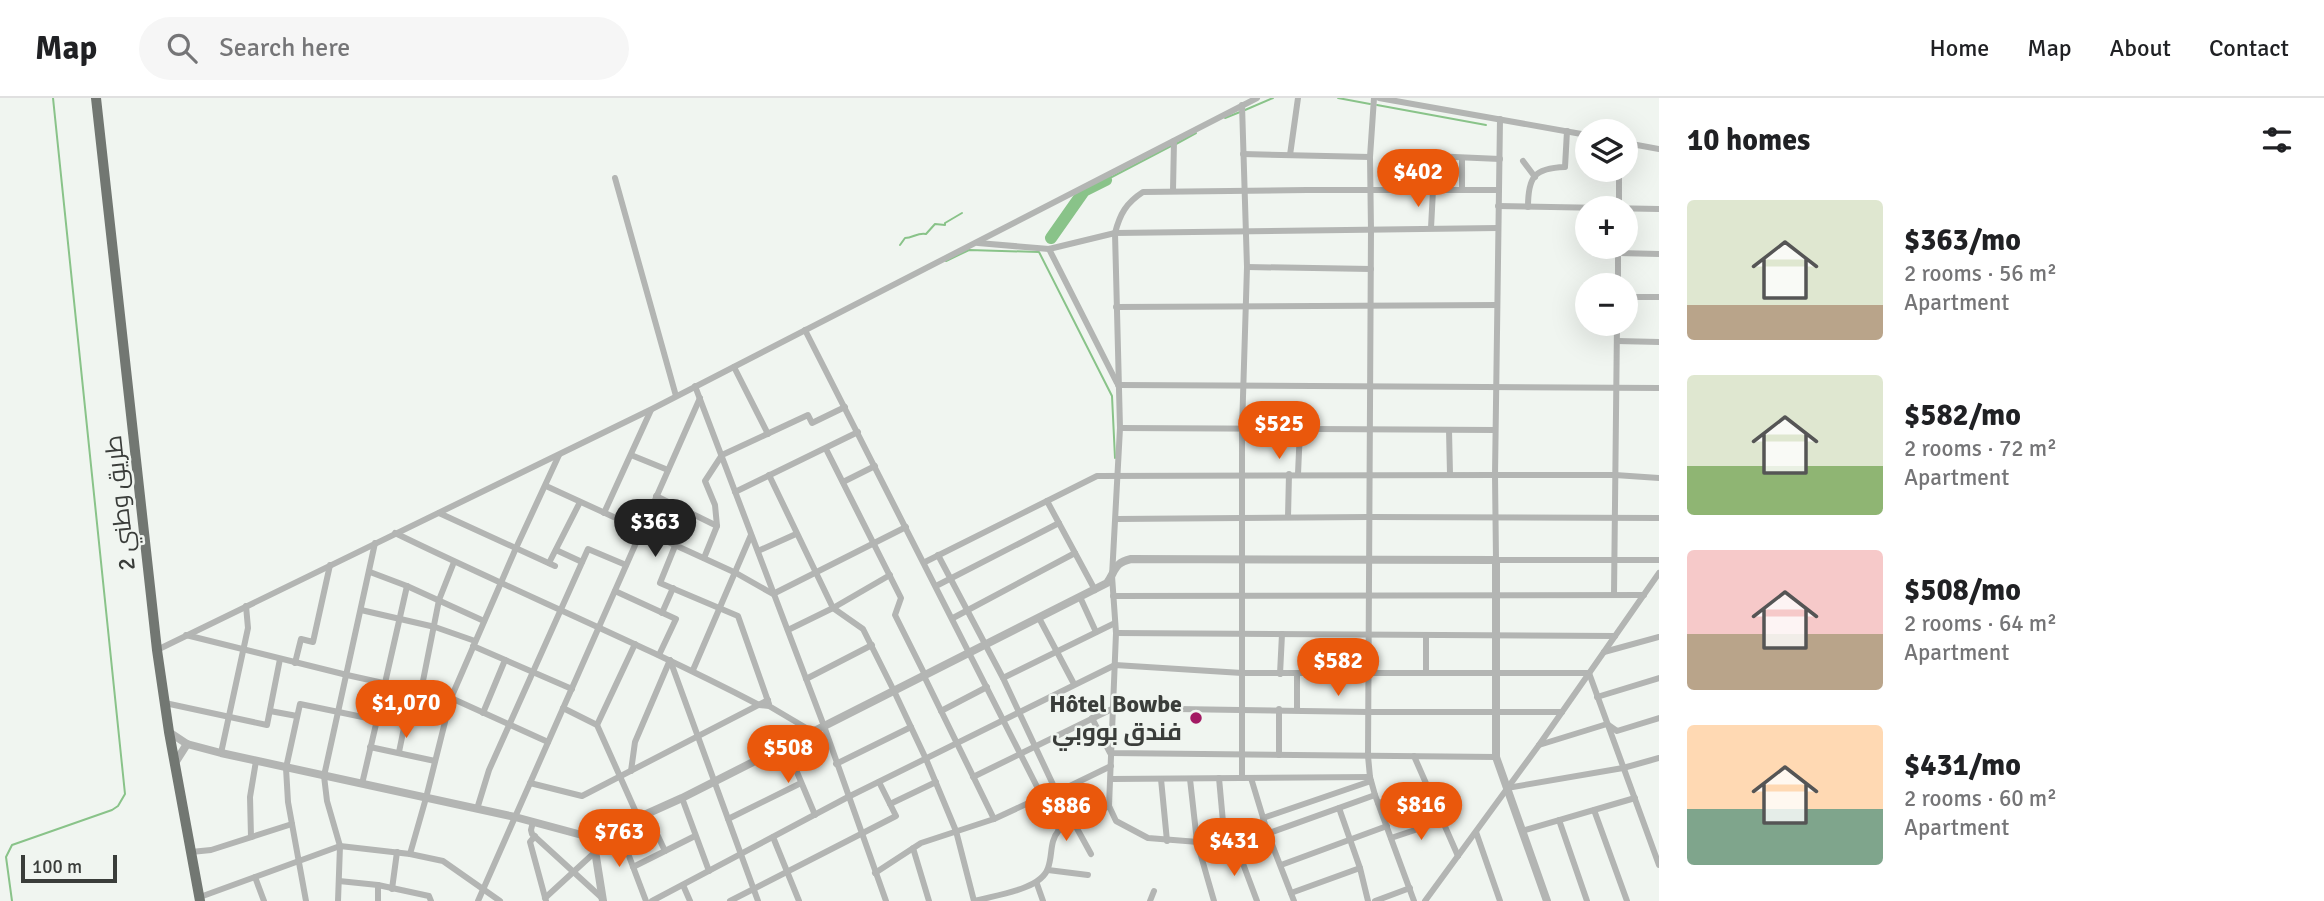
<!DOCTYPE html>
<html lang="en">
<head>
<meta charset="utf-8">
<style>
  :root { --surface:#fff; --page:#f6f6f6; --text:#202124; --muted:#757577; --line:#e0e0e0; --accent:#ea580c }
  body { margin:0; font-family:Signika,Cairo,sans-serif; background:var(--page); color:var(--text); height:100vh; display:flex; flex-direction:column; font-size:26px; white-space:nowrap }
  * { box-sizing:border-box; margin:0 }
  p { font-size:23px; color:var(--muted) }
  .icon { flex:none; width:38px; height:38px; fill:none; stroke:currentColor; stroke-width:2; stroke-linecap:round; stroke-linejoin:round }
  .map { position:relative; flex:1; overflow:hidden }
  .panel { display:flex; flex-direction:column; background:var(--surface); width:665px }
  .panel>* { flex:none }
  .tools { position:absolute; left:1575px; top:21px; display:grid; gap:14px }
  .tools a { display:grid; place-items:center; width:63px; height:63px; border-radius:50%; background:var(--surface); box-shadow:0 7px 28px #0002; font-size:35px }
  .scale { position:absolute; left:21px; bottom:18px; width:96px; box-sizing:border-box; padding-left:7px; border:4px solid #3a3d3a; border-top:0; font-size:19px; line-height:24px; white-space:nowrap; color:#3a3d3a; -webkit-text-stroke:5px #f0f5f0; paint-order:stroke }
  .price { position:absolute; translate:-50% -60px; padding:0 16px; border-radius:24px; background:var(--accent); color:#fff; font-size:23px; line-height:46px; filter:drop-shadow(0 2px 4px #0008) }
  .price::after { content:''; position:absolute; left:50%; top:42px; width:21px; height:16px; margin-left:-10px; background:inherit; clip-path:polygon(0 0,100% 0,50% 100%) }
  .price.active { background:#222; color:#fff }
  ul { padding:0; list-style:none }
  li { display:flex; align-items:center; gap:21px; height:175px; padding:0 28px }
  li span { display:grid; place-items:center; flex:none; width:196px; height:140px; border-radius:7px; color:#555 }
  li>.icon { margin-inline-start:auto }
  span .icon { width:84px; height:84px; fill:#fffc; stroke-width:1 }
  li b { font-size:30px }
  h2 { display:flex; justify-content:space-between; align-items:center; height:84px; padding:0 28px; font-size:30px }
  header { display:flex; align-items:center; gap:42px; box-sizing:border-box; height:98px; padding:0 35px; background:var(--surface); border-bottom:2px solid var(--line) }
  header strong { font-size:33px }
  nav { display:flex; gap:38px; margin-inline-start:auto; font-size:24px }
  .search { width:490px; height:63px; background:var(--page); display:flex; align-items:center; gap:18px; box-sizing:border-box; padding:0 24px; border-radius:38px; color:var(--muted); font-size:26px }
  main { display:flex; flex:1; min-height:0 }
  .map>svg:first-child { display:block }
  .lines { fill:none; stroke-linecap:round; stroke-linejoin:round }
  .stream { stroke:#89c389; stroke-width:2 }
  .river { stroke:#89c389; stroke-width:12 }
  .minor { stroke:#b3b5b3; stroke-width:6 }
  .tertiary { stroke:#b3b5b3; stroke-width:8 }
  .trunk { stroke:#727772; stroke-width:10 }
  .poi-dot { fill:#a31a64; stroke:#f0f5f0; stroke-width:2.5 }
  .labels { text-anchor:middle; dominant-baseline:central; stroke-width:5; stroke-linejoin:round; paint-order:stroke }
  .street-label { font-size:24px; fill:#3a3d3a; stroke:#f0f5f0 }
  .poi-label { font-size:24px; font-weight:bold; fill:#3a3d3a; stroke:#f0f5f0; text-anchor:end }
</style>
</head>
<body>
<header>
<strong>Map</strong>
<div class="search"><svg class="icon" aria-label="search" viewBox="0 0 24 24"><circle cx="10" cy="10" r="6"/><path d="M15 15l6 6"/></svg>Search here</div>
<nav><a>Home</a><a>Map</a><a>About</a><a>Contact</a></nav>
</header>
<main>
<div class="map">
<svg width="1659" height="803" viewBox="0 0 1659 803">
  <rect width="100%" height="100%" fill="#f0f5f0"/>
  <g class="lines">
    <g class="stream">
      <path d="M1338 0 1370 6"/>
      <path d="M1377 7 1486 27"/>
      <path d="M1245 12 1273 0"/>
      <path d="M1225 20 1240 14"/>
      <path d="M1176 46 1196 35"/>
      <path d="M1106 82 1171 48"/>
      <path d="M900 147 905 140C913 140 918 134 926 136L935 126 945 127V125L962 115"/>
      <path d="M946 163 969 152 1039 154 1112 298 1115 360"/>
      <path d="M12 803 6 759 12 747 112 712 118 708 125 696 53 0"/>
    </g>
    <path class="river" d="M1051 140 1084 93 1106 82"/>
    <g class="minor">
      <path d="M1374 0 1370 59 1371 132 1368 658 1370 679 1375 697 1414 803"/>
      <path d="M1379 0 1587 37"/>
      <path d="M1500 21 1495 377 1496 462H1659"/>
      <path d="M1626 45 1659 51"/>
      <path d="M1243 56 1370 59"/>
      <path d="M1290 57 1298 0"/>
      <path d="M1409 57 1500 61"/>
      <path d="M1462 60V92"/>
      <path d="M1523 63 1535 79"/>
      <path d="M615 80 676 298"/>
      <path d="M1173 92 1174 43"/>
      <path d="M1498 108 1659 111"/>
      <path d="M1528 109C1528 79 1534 70 1565 69L1567 33"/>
      <path d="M1619 110V72"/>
      <path d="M1431 130 1433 92"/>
      <path d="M978 145 1049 151 1115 135 1498 130"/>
      <path d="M1049 151 1117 285"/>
      <path d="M1618 155 1659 156"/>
      <path d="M1247 169 1371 171"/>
      <path d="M1618 187V149"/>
      <path d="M1626 199H1659"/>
      <path d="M1116 209 1497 207"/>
      <path d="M805 232 1059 732"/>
      <path d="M1617 243 1659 244"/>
      <path d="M734 269 768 336"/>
      <path d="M1118 287 1659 290"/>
      <path d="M695 288 824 628 886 803"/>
      <path d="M1120 330 1495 332"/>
      <path d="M1449 332 1450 376"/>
      <path d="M826 351 901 500 895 517 925 577"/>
      <path d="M631 357 668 372"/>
      <path d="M1298 376 1300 331"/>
      <path d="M769 377 833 510 863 531 894 593 926 661 956 733 974 803"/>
      <path d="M843 384 875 368"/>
      <path d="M546 388 736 475 773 496 906 429"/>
      <path d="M735 394 858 334"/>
      <path d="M656 398 717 428"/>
      <path d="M1047 403 1095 492"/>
      <path d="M439 415 555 468"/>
      <path d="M604 415 651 312"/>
      <path d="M1288 419 1289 376"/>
      <path d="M1117 421 1369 419 1659 420"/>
      <path d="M395 435C516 494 640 545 759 607L769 608 813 634"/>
      <path d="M675 448 660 485 738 518 769 606"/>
      <path d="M556 452 582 464"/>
      <path d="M758 453 796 436"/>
      <path d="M938 457 1003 580 1057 695"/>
      <path d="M704 460 717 428 715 407 705 383 722 357 808 317 812 325 845 309"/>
      <path d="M925 464 1097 378 1495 377H1615L1659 380"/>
      <path d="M549 465 580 404"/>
      <path d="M370 474 407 488 484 523"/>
      <path d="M936 488 1059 425"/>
      <path d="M615 493 676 521 659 557"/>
      <path d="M1614 497 1617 226"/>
      <path d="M1113 498 1644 497"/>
      <path d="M1080 499 1096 534"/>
      <path d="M361 512 435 529 475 543"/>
      <path d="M662 515 673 490"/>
      <path d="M953 520 1075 455"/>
      <path d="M1039 520 1074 586"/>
      <path d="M788 532 833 510 890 477"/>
      <path d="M1116 535 1615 538"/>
      <path d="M186 537 347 577 451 600 548 644"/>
      <path d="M1426 537V575"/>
      <path d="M473 548 572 591"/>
      <path d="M157 552 652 311 1257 0"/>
      <path d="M1604 554 1659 539"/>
      <path d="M670 562 758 803"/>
      <path d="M295 565 301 541 313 544 330 467"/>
      <path d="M693 572 751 437"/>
      <path d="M1280 576 1282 536"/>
      <path d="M924 578 994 721"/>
      <path d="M1003 580 1115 525"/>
      <path d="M806 581 872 547"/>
      <path d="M385 585 407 488"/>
      <path d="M421 593 439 502 454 464"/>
      <path d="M1597 599 1659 580"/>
      <path d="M165 605 267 627 280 561"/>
      <path d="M563 610 597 627 639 721"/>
      <path d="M1279 611V657"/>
      <path d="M1297 611V575"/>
      <path d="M270 613 297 618"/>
      <path d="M941 613 987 589"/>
      <path d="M483 615 505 562"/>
      <path d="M1092 620 1110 655 1496 659"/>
      <path d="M597 627 635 546"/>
      <path d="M1539 647 1607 626 1617 633 1659 620"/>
      <path d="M786 648 815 717"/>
      <path d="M370 649 435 663"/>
      <path d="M399 654 412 591"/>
      <path d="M221 655 248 530 246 508"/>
      <path d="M1414 658 1458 758"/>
      <path d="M836 666 911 629"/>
      <path d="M631 673 635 644 670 562"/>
      <path d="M973 679 1114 610 1368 614H1562"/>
      <path d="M1219 680 1225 746"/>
      <path d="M1242 680V331L1247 169 1242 7"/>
      <path d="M1251 680 1268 736 1294 803"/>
      <path d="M1112 681 1370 679"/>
      <path d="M1161 681 1167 743"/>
      <path d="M1190 681 1197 744 1214 803"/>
      <path d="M530 685 582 698 768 602"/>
      <path d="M1507 690 1623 670 1659 660"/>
      <path d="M1375 697 1236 747 1148 740 1116 723 1109 708 1116 535 1112 478 1120 330 1115 135C1120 116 1126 105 1143 94L1307 92H1499"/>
      <path d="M682 700 709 773"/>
      <path d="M1378 705 1429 693"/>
      <path d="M890 706 936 684"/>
      <path d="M1339 710 1360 770 1368 803"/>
      <path d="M477 711 489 672 588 451 626 467"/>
      <path d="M1594 712 1627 803"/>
      <path d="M648 717 665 753"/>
      <path d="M1263 720 1371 683"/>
      <path d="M728 721 801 685"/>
      <path d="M1559 722 1587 803"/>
      <path d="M533 724 531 732 532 736 602 800"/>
      <path d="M1074 725 1091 756"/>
      <path d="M618 729 646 803"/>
      <path d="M1522 733 1635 700"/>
      <path d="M1476 734 1500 803"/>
      <path d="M535 738 530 744 546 803"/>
      <path d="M251 739 250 699 256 663"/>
      <path d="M773 739 799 803"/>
      <path d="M1391 740 1442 723"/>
      <path d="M1236 747 1257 803"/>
      <path d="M913 750 929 803"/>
      <path d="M191 754 211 752 292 726"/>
      <path d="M410 756 426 700 451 600 516 450 559 357"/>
      <path d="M1281 767 1387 728"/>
      <path d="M633 769 695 738"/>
      <path d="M1048 772 1088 777"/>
      <path d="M875 775 921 745 994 721 1035 702 1043 701 1111 668"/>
      <path d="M255 779 264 803"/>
      <path d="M339 783 378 787 429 798 431 803"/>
      <path d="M1037 786 1043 803"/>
      <path d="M378 787V803"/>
      <path d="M683 787 690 803"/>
      <path d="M392 791 397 754"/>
      <path d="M1291 795 1360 770"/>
      <path d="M200 799 340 748 410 756 443 763 500 803"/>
      <path d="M545 800 594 755"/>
      <path d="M306 803 288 704 286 670 300 606 377 622 362 686"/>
      <path d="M338 803 340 748 327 703 324 678 375 445"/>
      <path d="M478 803 700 300"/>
      <path d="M652 803 848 699 1115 567 1242 575H1589L1659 767"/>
      <path d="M730 803 896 718 879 684"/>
      <path d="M974 803C995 797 1041 792 1048 770 1053 756 1049 744 1059 732L1109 708"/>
      <path d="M1150 803 1154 793"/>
      <path d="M1375 803 1410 790"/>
      <path d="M1425 803 1539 647 1659 475"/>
    </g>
    <g class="tertiary">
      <path d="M169 634 187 646 221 655 515 719 593 740 682 700 1107 485C1116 472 1114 465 1131 461L1496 462V659L1547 803"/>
      <path d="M175 665 187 646"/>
      <path d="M593 740 603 803"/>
    </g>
    <path class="trunk" d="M96 0 157 552 169 634 200 803"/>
  </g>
  <circle class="poi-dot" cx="1196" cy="620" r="7"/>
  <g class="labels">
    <g class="street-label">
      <text transform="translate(120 405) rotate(-96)">طريق وطني 2</text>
    </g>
    <g class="poi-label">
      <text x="1182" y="606">Hôtel Bowbe<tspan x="1182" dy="28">فندق بووبي</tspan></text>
    </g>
  </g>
</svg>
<div class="tools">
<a><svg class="icon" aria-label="layers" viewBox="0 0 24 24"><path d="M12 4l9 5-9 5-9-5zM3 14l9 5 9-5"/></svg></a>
<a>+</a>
<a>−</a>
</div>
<div class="scale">100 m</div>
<b class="price" style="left:1418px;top:111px">$402</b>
<b class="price" style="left:1279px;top:363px">$525</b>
<b class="price active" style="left:655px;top:461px">$363</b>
<b class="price" style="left:1338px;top:600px">$582</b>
<b class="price" style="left:406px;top:642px">$1,070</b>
<b class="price" style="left:788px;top:687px">$508</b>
<b class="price" style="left:1421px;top:744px">$816</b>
<b class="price" style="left:1066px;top:745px">$886</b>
<b class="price" style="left:619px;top:771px">$763</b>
<b class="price" style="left:1234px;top:780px">$431</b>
</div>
<section class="panel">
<h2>10 homes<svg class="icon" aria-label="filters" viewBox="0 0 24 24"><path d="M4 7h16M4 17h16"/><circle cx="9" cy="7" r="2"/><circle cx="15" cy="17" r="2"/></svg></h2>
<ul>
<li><span style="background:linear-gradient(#dfe7d0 75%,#b9a48a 0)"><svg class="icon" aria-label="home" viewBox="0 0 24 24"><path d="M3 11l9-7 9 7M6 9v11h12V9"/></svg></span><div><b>$363/mo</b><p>2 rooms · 56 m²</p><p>Apartment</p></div></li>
<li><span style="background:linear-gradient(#dfe7d0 65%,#8fb573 0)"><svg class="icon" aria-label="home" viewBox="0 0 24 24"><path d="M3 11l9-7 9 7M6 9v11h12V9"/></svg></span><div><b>$582/mo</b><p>2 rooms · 72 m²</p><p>Apartment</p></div></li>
<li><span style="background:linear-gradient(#f6c9c9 60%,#b9a48a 0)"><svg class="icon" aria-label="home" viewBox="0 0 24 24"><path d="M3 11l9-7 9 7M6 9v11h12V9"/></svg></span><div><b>$508/mo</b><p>2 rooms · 64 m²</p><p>Apartment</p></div></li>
<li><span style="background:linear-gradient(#ffd9b3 60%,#7fa58c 0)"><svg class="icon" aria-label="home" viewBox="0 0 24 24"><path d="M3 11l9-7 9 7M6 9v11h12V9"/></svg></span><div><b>$431/mo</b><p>2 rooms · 60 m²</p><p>Apartment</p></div></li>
</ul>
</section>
</main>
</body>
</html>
